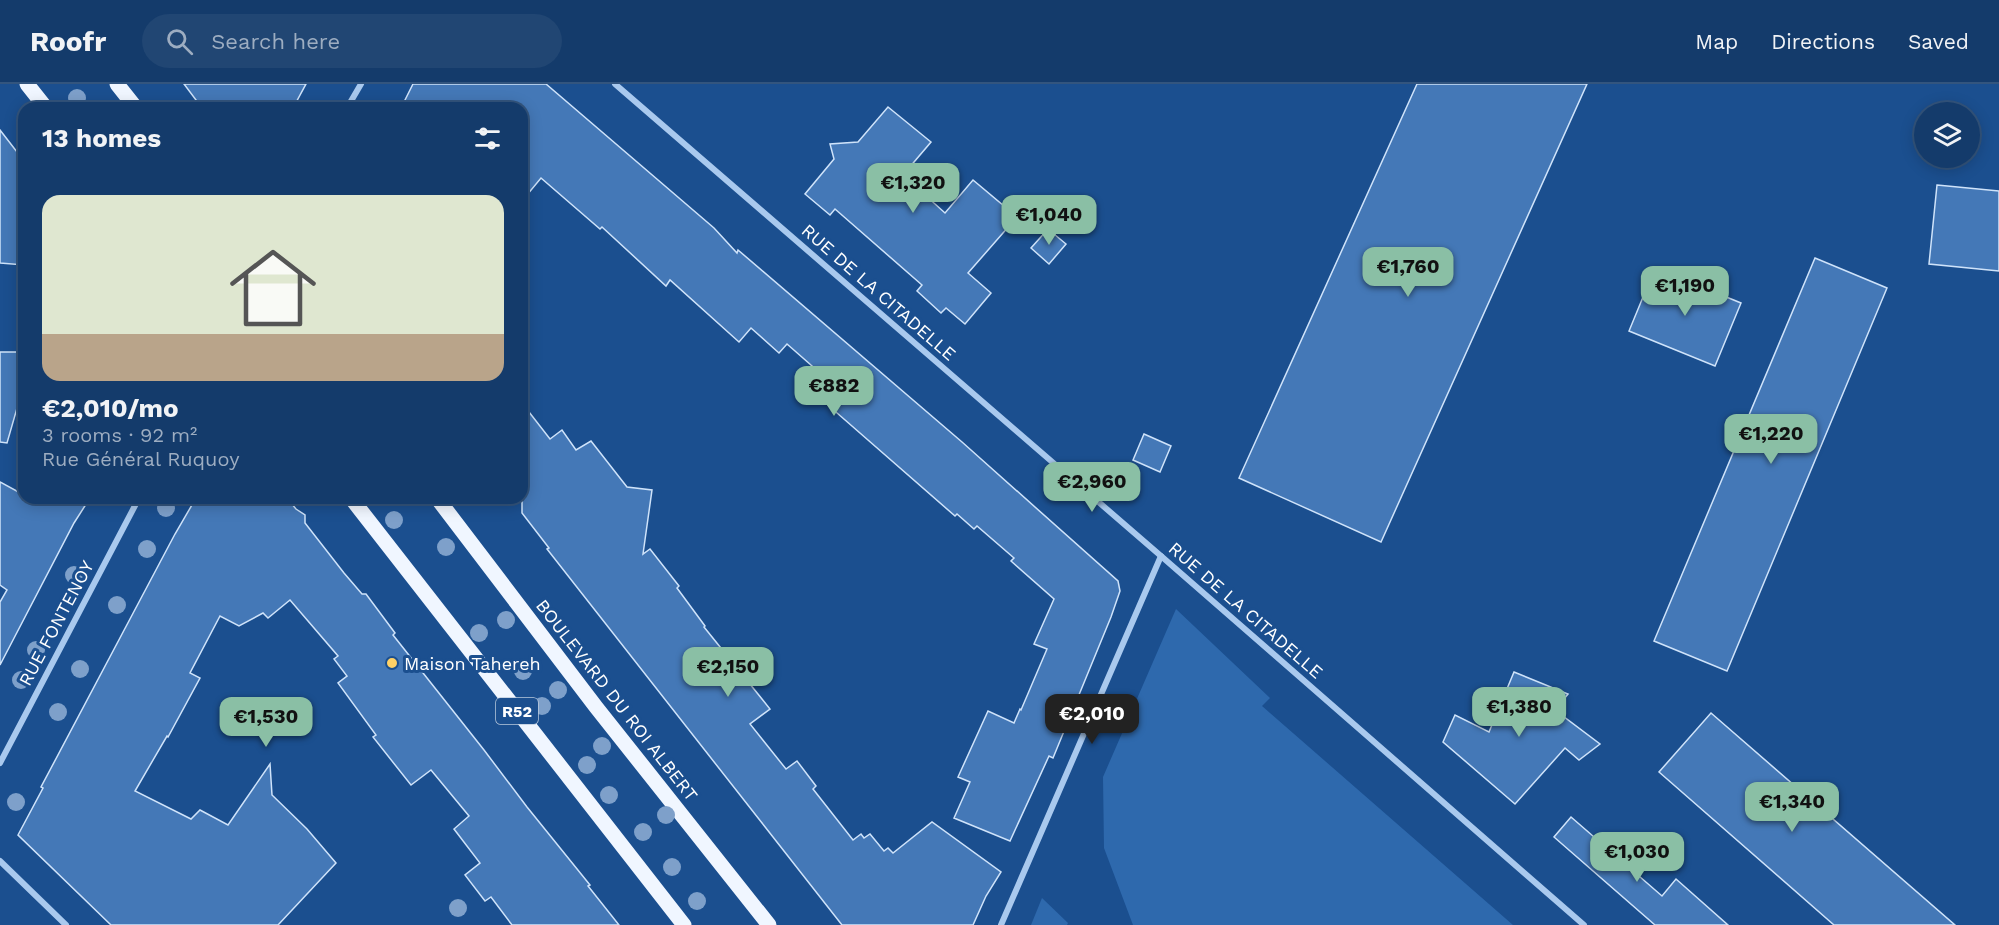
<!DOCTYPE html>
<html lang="en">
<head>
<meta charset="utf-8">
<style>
  :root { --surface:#143b6b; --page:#214673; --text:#f1f3f6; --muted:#9dadc1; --line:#33557e; --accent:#8abfa5 }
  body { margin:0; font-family:"Work Sans",sans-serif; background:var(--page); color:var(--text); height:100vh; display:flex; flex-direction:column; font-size:22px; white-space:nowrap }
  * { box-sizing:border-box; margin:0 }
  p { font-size:20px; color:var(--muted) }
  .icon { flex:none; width:33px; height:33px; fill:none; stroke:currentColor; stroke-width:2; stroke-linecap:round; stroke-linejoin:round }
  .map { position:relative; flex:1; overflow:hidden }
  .details { position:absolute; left:18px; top:18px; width:510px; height:402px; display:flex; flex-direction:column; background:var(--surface); border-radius:18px; box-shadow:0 3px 15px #0003,0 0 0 2px var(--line) }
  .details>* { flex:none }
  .fabs { position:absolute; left:1914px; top:18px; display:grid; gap:12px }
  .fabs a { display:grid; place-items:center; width:66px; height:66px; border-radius:50%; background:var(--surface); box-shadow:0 3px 15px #0003,0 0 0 2px var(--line); font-size:30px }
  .price { position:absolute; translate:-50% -51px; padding:0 14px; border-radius:12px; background:var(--accent); color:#111; font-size:20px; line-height:39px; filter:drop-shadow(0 2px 3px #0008) }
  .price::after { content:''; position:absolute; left:50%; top:36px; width:18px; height:14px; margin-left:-9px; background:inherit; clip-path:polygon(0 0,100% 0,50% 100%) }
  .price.active { background:#222; color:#fff }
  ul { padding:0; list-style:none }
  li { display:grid; align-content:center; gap:12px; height:318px; padding:0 24px }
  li+li { border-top:2px solid var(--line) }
  li span { display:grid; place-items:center; height:186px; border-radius:18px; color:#555 }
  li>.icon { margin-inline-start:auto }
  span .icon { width:108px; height:108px; fill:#fffc; stroke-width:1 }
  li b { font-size:26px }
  h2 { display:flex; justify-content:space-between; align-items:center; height:72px; padding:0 24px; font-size:26px }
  header { display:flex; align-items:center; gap:36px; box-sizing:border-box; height:84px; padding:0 30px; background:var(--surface); border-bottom:2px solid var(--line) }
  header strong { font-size:28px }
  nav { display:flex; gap:33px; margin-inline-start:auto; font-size:21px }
  .search { width:420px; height:54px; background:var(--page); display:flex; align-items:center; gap:15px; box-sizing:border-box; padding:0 21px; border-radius:33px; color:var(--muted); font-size:22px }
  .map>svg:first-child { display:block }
  .green { fill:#2e69ad }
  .building { fill:#4478b7; stroke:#cfe3fa; stroke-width:1.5 }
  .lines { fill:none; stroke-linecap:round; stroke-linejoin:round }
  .minor { stroke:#a9c9ee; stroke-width:6 }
  .primary { stroke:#f0f6ff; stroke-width:15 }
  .tree { fill:#7ea0ca }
  .poi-dot { fill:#ffd166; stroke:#1b4f8f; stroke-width:2 }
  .labels { text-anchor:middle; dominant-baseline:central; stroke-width:6; stroke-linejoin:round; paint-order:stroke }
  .shield { fill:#1b4f8f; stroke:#bbcadd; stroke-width:1.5 }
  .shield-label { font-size:16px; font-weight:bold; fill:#fff }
  .street-label { font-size:18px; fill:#fff; stroke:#1b4f8f }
  .poi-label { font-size:18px; fill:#fff; stroke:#1b4f8f; text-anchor:start }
</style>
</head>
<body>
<header>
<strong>Roofr</strong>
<div class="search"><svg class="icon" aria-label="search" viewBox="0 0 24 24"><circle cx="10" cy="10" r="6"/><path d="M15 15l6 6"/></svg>Search here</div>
<nav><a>Map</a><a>Directions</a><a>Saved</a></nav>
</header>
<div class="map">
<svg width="1999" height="841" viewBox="0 0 1999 841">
  <rect width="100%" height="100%" fill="#1b4f8f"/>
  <g class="green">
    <path d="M1176 525 1270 614 1262 622 1513 841H1133L1104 764 1103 693Z"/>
    <path d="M1042 814 1068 839 1067 841H1031Z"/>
  </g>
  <g class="building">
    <path d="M184 0H306L293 24H271L265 18 257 24H202Z"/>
    <path d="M413 0H546L714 144 737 169 738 166 962 358 1118 497 1120 507 1111 533 1053 674 1049 672 1010 757 954 734 970 698 958 693 988 627 1014 639 1020 625 1021 626 1047 565 1034 560 1054 515 1011 477 1014 474 977 442 974 445 957 430 955 432 821 315 825 310 821 307 823 304 822 302 828 296 787 260 779 269 751 244 739 258 670 196 666 202 602 143 600 145 541 94 522 117V24H401Z"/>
    <path d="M1417 0H1587L1381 458 1239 394Z"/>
    <path d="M888 23 931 58 903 91 945 129 973 96 1017 133 968 189 991 209 965 240 946 224 941 229 917 207 922 201 835 125 830 131 805 110 834 75 830 60 858 58Z"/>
    <path d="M0 46 24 77V149L17 154 24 164V181L0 179Z"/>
    <path d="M1937 101 1999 107V187L1929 180Z"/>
    <path d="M1048 145 1066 160 1049 180 1031 164Z"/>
    <path d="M1815 174 1887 204 1727 587 1654 557Z"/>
    <path d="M1655 184 1741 219 1715 282 1629 247Z"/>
    <path d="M0 268H24V300L7 359 0 358Z"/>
    <path d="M522 319 550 355 562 346 576 366 591 357 627 403 652 406 643 470 650 465 679 502 677 504 705 542 704 543 770 625 750 640 786 685 797 677 816 702 813 705 853 756 861 750 864 754 870 750 884 767 888 764 893 769 932 738 1001 788 986 812 973 841H842L547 465 549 464 522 429Z"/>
    <path d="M1144 350 1171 362 1160 388 1133 376Z"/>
    <path d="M0 398 24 411V414H90L74 439 0 581V518L7 506 0 501Z"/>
    <path d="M196 414H287L296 425 305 431V439L344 489 362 510H366L395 549 393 551 484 666 527 723 590 801 588 802 619 841H512L491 813 485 817 465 791 480 779 454 745 469 732 431 686 411 701 373 653 376 651 338 599 347 592 334 575 338 572 290 516 268 534 263 529 239 542 220 532 190 589 200 594 168 653 167 652 135 707 191 735 200 726 228 741 270 680 272 711 307 745 336 779 278 841H111L18 751 43 704 41 703 175 450Z"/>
    <path d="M1514 588 1568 610 1555 626 1600 660 1579 676 1565 664 1515 720 1443 658 1455 631 1489 648Z"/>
    <path d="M1711 629 1955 841H1834L1659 688Z"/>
    <path d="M1571 733 1662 812 1676 795 1728 841H1655L1554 753Z"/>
  </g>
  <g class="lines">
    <g class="minor">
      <path d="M615 0 1161 472 1584 841"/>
      <path d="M347 24 361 0"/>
      <path d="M0 679 139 414"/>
      <path d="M0 777 66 841"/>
      <path d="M1001 841 1161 472"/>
    </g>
    <g class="primary">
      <path d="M27 0 46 24"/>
      <path d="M117 0 136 24"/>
      <path d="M351 414 684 841"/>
      <path d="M437 414 596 623 769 841"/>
    </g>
  </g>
  <g class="tree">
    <circle cx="77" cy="14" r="9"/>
    <circle cx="166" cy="424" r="9"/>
    <circle cx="394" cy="436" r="9"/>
    <circle cx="446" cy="463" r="9"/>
    <circle cx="147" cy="465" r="9"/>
    <circle cx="74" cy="491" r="9"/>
    <circle cx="117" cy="521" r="9"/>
    <circle cx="506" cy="536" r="9"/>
    <circle cx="479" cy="549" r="9"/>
    <circle cx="36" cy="566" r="9"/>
    <circle cx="80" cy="585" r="9"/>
    <circle cx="523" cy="587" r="9"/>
    <circle cx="21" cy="596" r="9"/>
    <circle cx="558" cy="606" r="9"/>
    <circle cx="542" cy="622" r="9"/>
    <circle cx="58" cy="628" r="9"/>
    <circle cx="602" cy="662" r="9"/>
    <circle cx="587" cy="681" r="9"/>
    <circle cx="609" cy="711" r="9"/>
    <circle cx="16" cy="718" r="9"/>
    <circle cx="666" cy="731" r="9"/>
    <circle cx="643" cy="748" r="9"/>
    <circle cx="672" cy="783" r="9"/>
    <circle cx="697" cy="817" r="9"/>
    <circle cx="458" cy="824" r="9"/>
  </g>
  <circle class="poi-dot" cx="392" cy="579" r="6"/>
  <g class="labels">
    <rect class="shield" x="496" y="614" width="42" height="26" rx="4.5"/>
    <g class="shield-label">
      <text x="517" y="627">R52</text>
    </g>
    <g class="street-label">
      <text transform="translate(879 208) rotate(41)">RUE DE LA CITADELLE</text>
      <text transform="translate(1246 526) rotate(41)">RUE DE LA CITADELLE</text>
      <text transform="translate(56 539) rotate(-62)">RUE FONTENOY</text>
      <text transform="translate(617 616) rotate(52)">BOULEVARD DU ROI ALBERT</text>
    </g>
    <g class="poi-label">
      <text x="404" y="579">Maison Tahereh</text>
    </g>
  </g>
</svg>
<div class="fabs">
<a><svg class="icon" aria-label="layers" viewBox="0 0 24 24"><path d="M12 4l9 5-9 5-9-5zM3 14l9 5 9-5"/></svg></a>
</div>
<b class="price" style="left:913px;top:130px">€1,320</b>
<b class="price" style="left:1049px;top:162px">€1,040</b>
<b class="price" style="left:1408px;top:214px">€1,760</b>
<b class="price" style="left:1685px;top:233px">€1,190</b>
<b class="price" style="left:834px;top:333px">€882</b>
<b class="price" style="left:1771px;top:381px">€1,220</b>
<b class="price" style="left:1092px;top:429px">€2,960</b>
<b class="price" style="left:728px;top:614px">€2,150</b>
<b class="price" style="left:1519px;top:654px">€1,380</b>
<b class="price active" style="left:1092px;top:661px">€2,010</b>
<b class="price" style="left:266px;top:664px">€1,530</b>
<b class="price" style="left:1792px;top:749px">€1,340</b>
<b class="price" style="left:1637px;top:799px">€1,030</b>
<section class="details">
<h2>13 homes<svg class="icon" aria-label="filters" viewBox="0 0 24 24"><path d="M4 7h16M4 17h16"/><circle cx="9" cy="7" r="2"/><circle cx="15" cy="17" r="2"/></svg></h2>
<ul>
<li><span style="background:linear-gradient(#dfe7d0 75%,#b9a48a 0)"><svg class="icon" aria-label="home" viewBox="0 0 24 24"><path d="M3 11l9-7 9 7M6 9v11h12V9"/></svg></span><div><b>€2,010/mo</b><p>3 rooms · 92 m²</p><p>Rue Général Ruquoy</p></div></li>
</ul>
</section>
</div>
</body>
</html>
